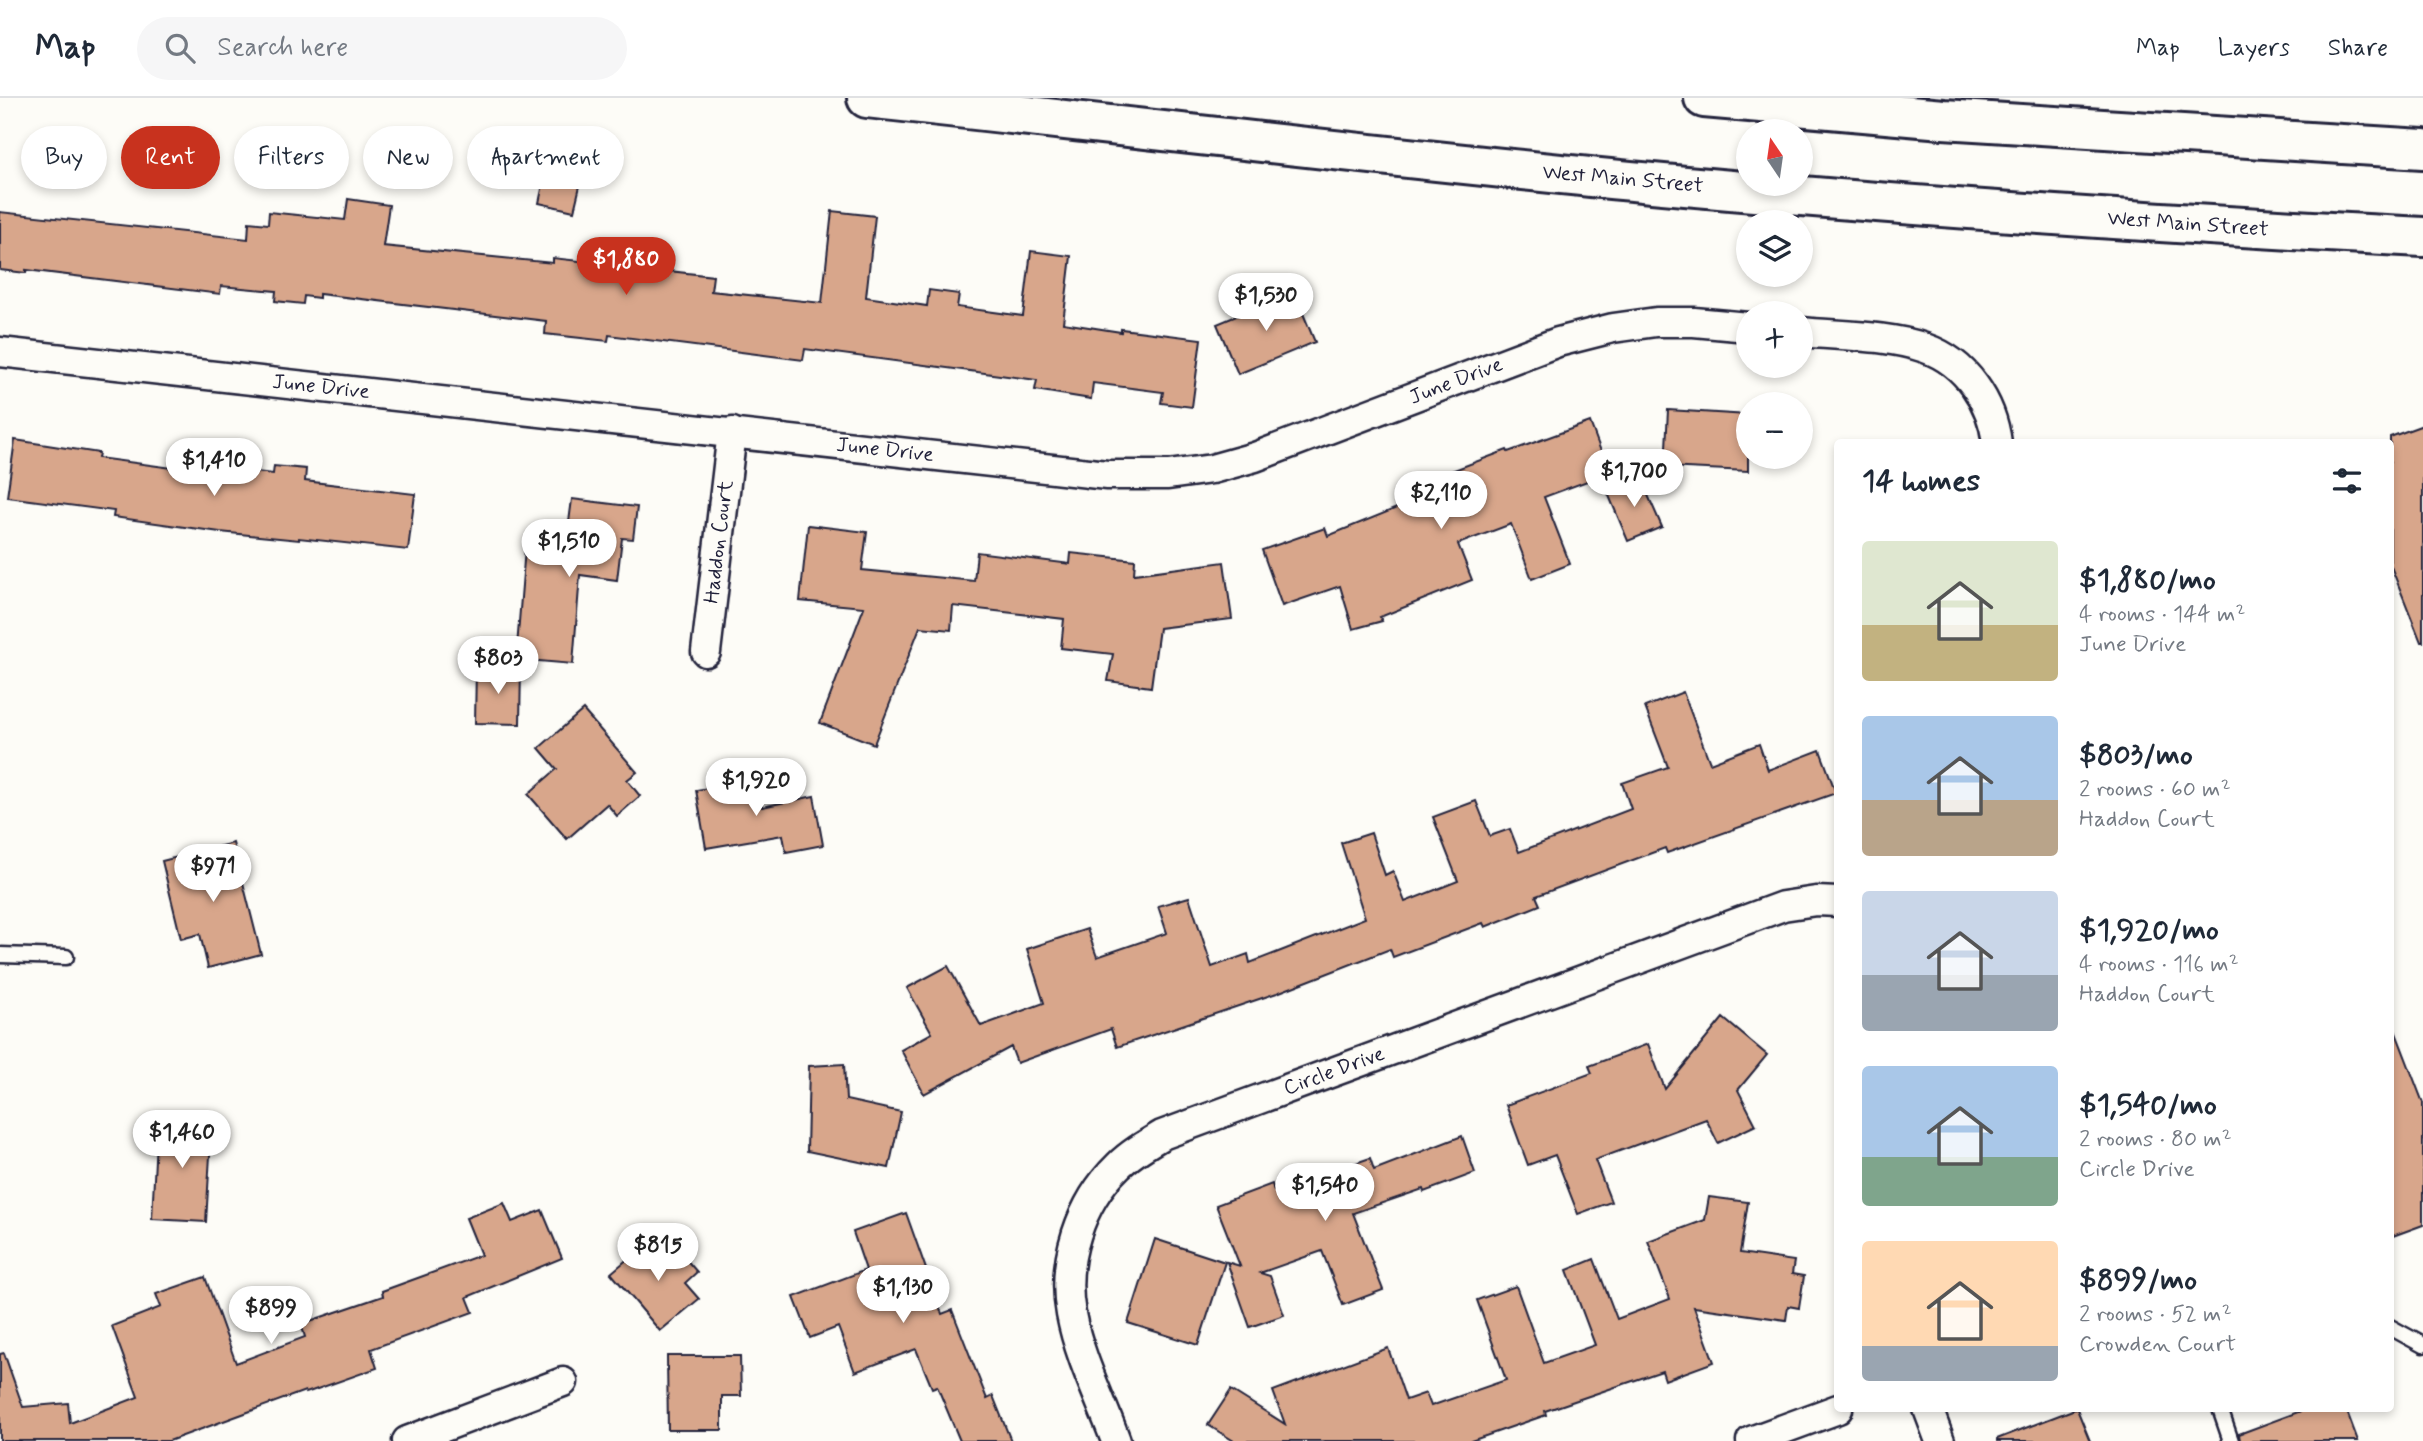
<!DOCTYPE html>
<html lang="en">
<head>
<meta charset="utf-8">
<style>
  :root { --surface:#fff; --page:#f6f6f7; --text:#1f2937; --muted:#747a83; --line:#e0e1e3; --accent:#c8321e }
  body { margin:0; font-family:Mynerve,sans-serif; background:var(--page); color:var(--text); height:100vh; display:flex; flex-direction:column; font-size:26px; white-space:nowrap }
  * { box-sizing:border-box; margin:0 }
  p { font-size:23px; color:var(--muted) }
  .icon { flex:none; width:38px; height:38px; fill:none; stroke:currentColor; stroke-width:2; stroke-linecap:round; stroke-linejoin:round }
  .map { position:relative; flex:1; overflow:hidden }
  .drawer { position:absolute; left:1834px; top:341px; width:560px; height:973px; display:flex; flex-direction:column; background:var(--surface); border-radius:7px; box-shadow:0 4px 10px #0003 }
  .drawer>* { flex:none }
  .guide { position:absolute; left:21px; top:28px; width:665px; height:63px; display:flex; gap:14px }
  .needle { width:46px; rotate:347deg }
  .fabs { position:absolute; left:1736px; top:21px; display:grid; gap:14px }
  .fabs a { display:grid; place-items:center; width:77px; height:77px; border-radius:50%; background:var(--surface); box-shadow:0 4px 10px #0003; font-size:35px }
  .price { position:absolute; translate:-50% -60px; padding:0 16px; border-radius:24px; background:#fff; color:#222; font-size:23px; line-height:46px; filter:drop-shadow(0 2px 4px #0008) }
  .price::after { content:''; position:absolute; left:50%; top:42px; width:21px; height:16px; margin-left:-10px; background:inherit; clip-path:polygon(0 0,100% 0,50% 100%) }
  .price.current { background:var(--accent); color:#fff }
  ul { padding:0; list-style:none }
  li { display:flex; align-items:center; gap:21px; height:175px; padding:0 28px }
  li span { display:grid; place-items:center; flex:none; width:196px; height:140px; border-radius:7px; color:#555 }
  li>.icon { margin-inline-start:auto }
  span .icon { width:84px; height:84px; fill:#fffc; stroke-width:1 }
  li b { font-size:30px }
  h2 { display:flex; justify-content:space-between; align-items:center; height:84px; padding:0 28px; font-size:30px }
  .tag { padding:0 24px; border-radius:32px; background:var(--surface); box-shadow:0 4px 10px #0003; font-size:24px; line-height:63px }
  .tag.current { background:var(--accent); color:#fff }
  header { display:flex; align-items:center; gap:42px; box-sizing:border-box; height:98px; padding:0 35px; background:var(--surface); border-bottom:2px solid var(--line) }
  header strong { font-size:33px }
  nav { display:flex; gap:38px; margin-inline-start:auto; font-size:24px }
  .search { width:490px; height:63px; background:var(--page); display:flex; align-items:center; gap:18px; box-sizing:border-box; padding:0 24px; border-radius:38px; color:var(--muted); font-size:26px }
  .map>svg:first-child { display:block }
  .building { fill:#d8a68b; stroke:#22223b; stroke-width:2 }
  .lines { fill:none; stroke-linecap:round; stroke-linejoin:round }
  .service-casing { stroke:#22223b; stroke-width:19 }
  .minor-casing { stroke:#22223b; stroke-width:33 }
  .primary-casing { stroke:#22223b; stroke-width:44 }
  .service { stroke:#fdfcf7; stroke-width:14 }
  .minor { stroke:#fdfcf7; stroke-width:28 }
  .primary { stroke:#fdfcf7; stroke-width:38 }
  .labels { text-anchor:middle; dominant-baseline:central; stroke-width:5; stroke-linejoin:round; paint-order:stroke }
  .street-label { font-size:21px; fill:#22223b; stroke:#fdfcf7 }
</style>
</head>
<body>
<header>
<strong>Map</strong>
<div class="search"><svg class="icon" aria-label="search" viewBox="0 0 24 24"><circle cx="10" cy="10" r="6"/><path d="M15 15l6 6"/></svg>Search here</div>
<nav><a>Map</a><a>Layers</a><a>Share</a></nav>
</header>
<div class="map">
<svg width="2423" height="1343" viewBox="0 0 2423 1343">
  <rect width="100%" height="100%" fill="#fdfcf7"/>
  <filter id="ink" filterUnits="userSpaceOnUse"><feTurbulence type="fractalNoise" baseFrequency=".0143" numOctaves="2"/><feDisplacementMap in="SourceGraphic" scale="14" xChannelSelector="R" yChannelSelector="G"/><feConvolveMatrix kernelMatrix="1 2 1 2 8 2 1 2 1" color-interpolation-filters="sRGB"/></filter>
  <g filter="url(#ink)">
    <g class="building">
      <path d="M548 63 584 71 574 113 539 105Z"/>
      <path d="M348 101 389 107 383 148 553 165V160L713 178 711 193 822 205 832 113 875 118 866 199 927 208 929 192 959 196 957 209 1023 218 1031 153 1071 158 1063 225 1121 234V231L1201 241 1192 309 1161 305 1163 294 1093 285 1091 301 1035 292 1037 282 805 251 803 262 609 237 608 243 545 236 546 223 319 196V200L304 198 303 206 275 203 276 193 221 188 220 196 26 172V175L0 172V114L248 141 249 124 268 126 269 114 345 122Z"/>
      <path d="M1294 194 1315 244 1238 276 1217 226Z"/>
      <path d="M1668 312 1748 317V373L1665 369Z"/>
      <path d="M1590 324 1609 375 1544 399 1570 466 1532 481 1511 426 1458 446 1472 482 1380 519 1382 523 1353 531 1340 488 1282 508 1262 452 1325 430 1328 438 1451 388 1446 375 1507 352 1508 354Z"/>
      <path d="M2423 327V544H2421L2390 466V339Z"/>
      <path d="M15 342 99 355 98 360 232 378V371L273 376 274 368 306 371 305 383 415 396 408 452 299 440V442L220 434 113 419 114 413 7 399Z"/>
      <path d="M1640 379 1662 429 1628 443 1607 393Z"/>
      <path d="M572 401 637 409 633 441 622 440 617 482 580 477 573 566 516 561 525 450 565 455Z"/>
      <path d="M808 427 867 434 862 472 974 483 977 454 1070 466 1071 455 1135 462 1134 476 1224 464 1232 521 1159 530 1151 589 1108 583 1113 556 1061 550 1064 521 953 508 951 532 920 529 874 646 820 625 864 509 800 503Z"/>
      <path d="M476 570H521L520 626 475 625Z"/>
      <path d="M1683 594 1710 665 1759 646 1768 672 1820 652 1836 695 1667 755 1665 750 1536 798 1540 807 1485 829 1483 825 1393 859 1390 851 1277 895 1117 949 1111 931 1017 965 1011 949 924 996 901 952 932 935 907 890 948 868 981 928 1044 905 1027 851 1087 831 1097 859 1167 835 1158 808 1189 799 1212 869 1248 856 1250 865 1365 820 1341 745 1371 735 1385 777 1393 773 1405 804 1458 783 1433 719 1476 703 1490 738 1510 731 1519 754 1631 711 1622 685 1668 669 1645 609Z"/>
      <path d="M583 612 637 674 627 682 640 698 617 718 607 706 567 741 528 696 557 671 539 650Z"/>
      <path d="M757 682 762 709 814 698 823 747 786 754 783 737 706 750 696 692Z"/>
      <path d="M233 745 261 856 208 870 200 836 181 841 162 763Z"/>
      <path d="M1723 920 1767 957 1738 992 1756 1027 1718 1045 1706 1021 1595 1062 1611 1104 1578 1116 1555 1057 1528 1067 1506 1007 1592 975 1589 968 1648 946 1665 991Z"/>
      <path d="M2390 927H2393L2423 1005V1127L2390 1139Z"/>
      <path d="M844 966 846 1002 901 1014 889 1070 807 1053 809 968Z"/>
      <path d="M157 1021 212 1024 206 1124 152 1121Z"/>
      <path d="M1462 1038 1475 1075 1424 1094 1423 1091 1353 1115 1383 1192 1343 1207 1322 1153 1260 1175 1270 1178 1284 1217 1250 1229 1227 1164 1240 1168 1216 1107 1272 1086 1274 1093 1370 1060 1374 1072Z"/>
      <path d="M1709 1099 1748 1104 1740 1155 1794 1163 1792 1176 1804 1178 1799 1210 1788 1208 1786 1222 1694 1209 1714 1264 1665 1282 1662 1273 1545 1313 1546 1317 1471 1343H1234L1208 1327 1231 1292 1285 1326 1273 1293 1388 1250 1406 1302 1426 1295 1431 1308 1506 1282 1477 1202 1516 1188 1544 1265 1595 1247 1567 1172 1594 1161 1617 1221 1670 1201 1648 1143 1705 1122Z"/>
      <path d="M504 1105 512 1124 542 1112 562 1160 467 1199 473 1214 371 1251 377 1270 306 1295 305 1293 169 1343H0V1256L4 1255 23 1309 68 1305 70 1325 138 1299 112 1228 161 1209 156 1196 205 1179 236 1265 305 1239 301 1226 383 1198 382 1193 481 1157 466 1120Z"/>
      <path d="M906 1115 942 1216 952 1212 987 1301 993 1298 1011 1343H960L937 1288 932 1290 916 1251 855 1274 838 1229 810 1240 794 1199 866 1172 853 1134Z"/>
      <path d="M1155 1141 1225 1164 1198 1247 1128 1225Z"/>
      <path d="M649 1143 660 1155 672 1145 697 1174 685 1185 699 1201 660 1233 611 1175Z"/>
      <path d="M667 1258H740L741 1298H722V1332H668Z"/>
      <path d="M2075 1311H2077L2090 1343H1997V1341Z"/>
      <path d="M2306 1311H2346L2358 1343H2240L2239 1336Z"/>
    </g>
    <g class="lines">
      <defs>
        <g id="service">
          <path d="M0 857 66 859"/>
          <path d="M2390 1229 2423 1247"/>
          <path d="M2220 1311 2231 1343"/>
        </g>
        <g id="minor">
          <path d="M1801 234C1841 238 1887 237 1925 250 1966 264 1992 304 1997 345"/>
          <path d="M0 254 1107 377H1168L1212 371 1255 359 1558 244 1613 230 1656 224H1694L1748 229"/>
          <path d="M706 554 732 334"/>
          <path d="M1928 1311 1940 1343"/>
          <path d="M407 1343 563 1284"/>
          <path d="M1116 1343C1101 1302 1079 1259 1071 1216 1061 1164 1080 1105 1118 1068 1131 1055 1147 1046 1162 1037L1783 808 1816 803 1838 804"/>
          <path d="M1751 1343 1838 1311"/>
        </g>
        <g id="primary">
          <path d="M867 0C1132 29 1398 61 1663 86 1916 109 2170 126 2423 139"/>
          <path d="M1704 0 1943 21 2423 51"/>
        </g>
      </defs>
      <use href="#service" class="service-casing"/>
      <use href="#minor" class="minor-casing"/>
      <use href="#primary" class="primary-casing"/>
      <use href="#service" class="service"/>
      <use href="#minor" class="minor"/>
      <use href="#primary" class="primary"/>
    </g>
  </g>
  <g class="labels">
    <g class="street-label">
      <text transform="translate(1623 81) rotate(5)">West Main Street</text>
      <text transform="translate(2188 126) rotate(4)">West Main Street</text>
      <text transform="translate(1456 283) rotate(-21)">June Drive</text>
      <text transform="translate(321 289) rotate(6)">June Drive</text>
      <text transform="translate(885 352) rotate(6)">June Drive</text>
      <text transform="translate(719 444) rotate(-83)">Haddon Court</text>
      <text transform="translate(1334 973) rotate(-20)">Circle Drive</text>
    </g>
  </g>
</svg>
<div class="fabs">
<a><svg class="needle" viewBox="-14 -14 28 28"><path d="M0-13l5 13h-10z" fill="#e53935"/><path d="M0 13l5-13h-10z" fill="#747a83"/></svg></a>
<a><svg class="icon" aria-label="layers" viewBox="0 0 24 24"><path d="M12 4l9 5-9 5-9-5zM3 14l9 5 9-5"/></svg></a>
<a>+</a>
<a>−</a>
</div>
<b class="price current" style="left:626px;top:199px">$1,880</b>
<b class="price" style="left:1266px;top:235px">$1,530</b>
<b class="price" style="left:214px;top:400px">$1,410</b>
<b class="price" style="left:1634px;top:411px">$1,700</b>
<b class="price" style="left:1441px;top:433px">$2,110</b>
<b class="price" style="left:569px;top:481px">$1,510</b>
<b class="price" style="left:498px;top:598px">$803</b>
<b class="price" style="left:756px;top:720px">$1,920</b>
<b class="price" style="left:213px;top:806px">$971</b>
<b class="price" style="left:182px;top:1072px">$1,460</b>
<b class="price" style="left:1325px;top:1125px">$1,540</b>
<b class="price" style="left:658px;top:1185px">$815</b>
<b class="price" style="left:903px;top:1227px">$1,130</b>
<b class="price" style="left:271px;top:1248px">$899</b>
<div class="guide">
<a class="tag">Buy</a>
<a class="tag current">Rent</a>
<a class="tag">Filters</a>
<a class="tag">New</a>
<a class="tag">Apartment</a>
</div>
<section class="drawer">
<h2>14 homes<svg class="icon" aria-label="filters" viewBox="0 0 24 24"><path d="M4 7h16M4 17h16"/><circle cx="9" cy="7" r="2"/><circle cx="15" cy="17" r="2"/></svg></h2>
<ul>
<li><span style="background:linear-gradient(#dfe7d0 60%,#c2b280 0)"><svg class="icon" aria-label="home" viewBox="0 0 24 24"><path d="M3 11l9-7 9 7M6 9v11h12V9"/></svg></span><div><b>$1,880/mo</b><p>4 rooms · 144 m²</p><p>June Drive</p></div></li>
<li><span style="background:linear-gradient(#a9c7e8 60%,#b9a48a 0)"><svg class="icon" aria-label="home" viewBox="0 0 24 24"><path d="M3 11l9-7 9 7M6 9v11h12V9"/></svg></span><div><b>$803/mo</b><p>2 rooms · 60 m²</p><p>Haddon Court</p></div></li>
<li><span style="background:linear-gradient(#c9d6e8 60%,#9aa5b1 0)"><svg class="icon" aria-label="home" viewBox="0 0 24 24"><path d="M3 11l9-7 9 7M6 9v11h12V9"/></svg></span><div><b>$1,920/mo</b><p>4 rooms · 116 m²</p><p>Haddon Court</p></div></li>
<li><span style="background:linear-gradient(#a9c7e8 65%,#7fa58c 0)"><svg class="icon" aria-label="home" viewBox="0 0 24 24"><path d="M3 11l9-7 9 7M6 9v11h12V9"/></svg></span><div><b>$1,540/mo</b><p>2 rooms · 80 m²</p><p>Circle Drive</p></div></li>
<li><span style="background:linear-gradient(#ffd9b3 75%,#9aa5b1 0)"><svg class="icon" aria-label="home" viewBox="0 0 24 24"><path d="M3 11l9-7 9 7M6 9v11h12V9"/></svg></span><div><b>$899/mo</b><p>2 rooms · 52 m²</p><p>Crowden Court</p></div></li>
</ul>
</section>
</div>
</body>
</html>
